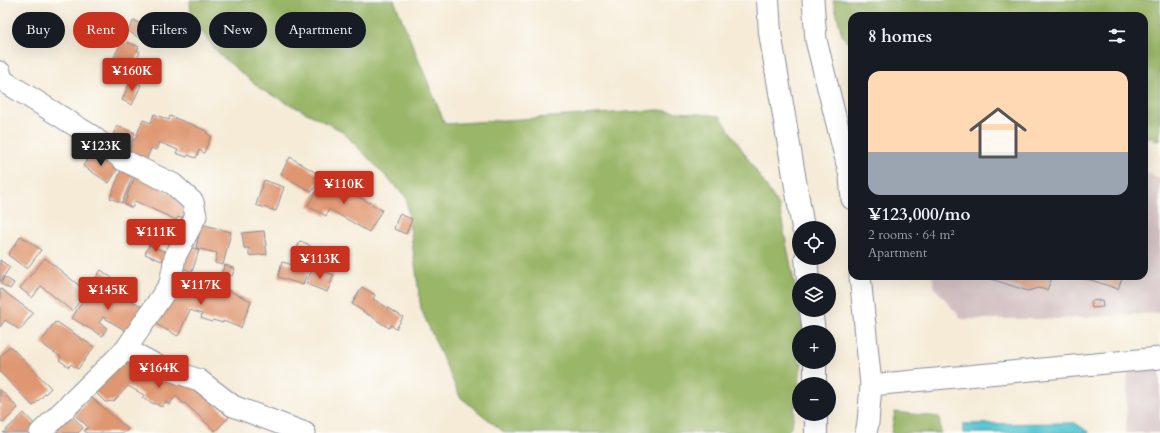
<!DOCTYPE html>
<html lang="en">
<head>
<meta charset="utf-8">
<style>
	body { margin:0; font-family:Cardo,serif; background:#242831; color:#f1f3f6; height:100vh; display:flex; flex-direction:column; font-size:15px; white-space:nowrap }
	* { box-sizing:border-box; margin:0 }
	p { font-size:13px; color:#9ea1a6 }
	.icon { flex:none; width:22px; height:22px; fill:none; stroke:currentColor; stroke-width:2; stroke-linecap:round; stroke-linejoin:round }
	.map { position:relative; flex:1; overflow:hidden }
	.details { position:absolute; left:848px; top:12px; width:300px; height:268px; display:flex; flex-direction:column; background:#171b24; border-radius:12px; box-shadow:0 4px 16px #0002 }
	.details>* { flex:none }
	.top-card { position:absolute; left:12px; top:12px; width:380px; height:36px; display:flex; gap:8px }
	.fabs { position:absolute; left:792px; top:221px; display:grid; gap:8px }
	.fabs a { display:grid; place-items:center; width:44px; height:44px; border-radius:50%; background:#171b24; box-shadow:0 4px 16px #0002; font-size:20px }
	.price { position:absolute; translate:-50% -34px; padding:0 9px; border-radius:4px; background:#c8321e; color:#fff; font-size:13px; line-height:26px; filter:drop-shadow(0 1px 2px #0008) }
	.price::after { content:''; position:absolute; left:50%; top:24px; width:12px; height:9px; margin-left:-6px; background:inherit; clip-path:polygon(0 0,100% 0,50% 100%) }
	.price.on { background:#222; color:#fff }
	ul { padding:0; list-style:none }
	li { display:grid; align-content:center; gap:8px; height:212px; padding:0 20px }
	li span { display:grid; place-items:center; height:124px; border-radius:12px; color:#555 }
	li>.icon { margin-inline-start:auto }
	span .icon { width:72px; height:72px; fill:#fffc; stroke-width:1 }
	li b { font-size:17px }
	h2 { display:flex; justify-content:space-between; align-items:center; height:48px; padding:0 20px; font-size:17px }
	.chip { padding:0 14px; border-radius:18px; background:#171b24; box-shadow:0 4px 16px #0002; font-size:14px; line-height:36px }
	.chip.on { background:#c8321e; color:#fff }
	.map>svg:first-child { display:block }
	.industrial { fill:#d2bfc1 }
	.forest { fill:#9ab668; stroke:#5a7263 }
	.water { fill:#5ac7d1; stroke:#3a7b98 }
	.building { fill:#df9771 }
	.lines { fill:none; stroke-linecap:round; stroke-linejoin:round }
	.minor-casing { stroke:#888d9a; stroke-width:23 }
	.tertiary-casing { stroke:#888d9a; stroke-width:24 }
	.minor { stroke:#fff; stroke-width:21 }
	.tertiary { stroke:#fff; stroke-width:22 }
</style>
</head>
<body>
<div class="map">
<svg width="1160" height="433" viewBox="0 0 1160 433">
	<rect width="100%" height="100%" fill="#fdfcf7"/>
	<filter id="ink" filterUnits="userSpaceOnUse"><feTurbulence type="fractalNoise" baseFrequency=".025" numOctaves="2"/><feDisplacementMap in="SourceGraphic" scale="8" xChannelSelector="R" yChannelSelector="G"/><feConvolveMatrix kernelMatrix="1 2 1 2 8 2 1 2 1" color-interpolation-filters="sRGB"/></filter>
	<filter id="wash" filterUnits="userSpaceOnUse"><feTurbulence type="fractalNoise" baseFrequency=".012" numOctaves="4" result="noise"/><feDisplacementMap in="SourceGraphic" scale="16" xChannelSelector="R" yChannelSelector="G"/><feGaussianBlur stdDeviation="0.9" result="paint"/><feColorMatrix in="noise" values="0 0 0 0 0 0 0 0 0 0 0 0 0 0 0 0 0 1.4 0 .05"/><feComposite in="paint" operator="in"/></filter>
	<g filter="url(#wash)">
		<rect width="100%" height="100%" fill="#f5ebd7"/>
		<path class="industrial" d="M 1144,172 L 1160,178 L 1160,313 L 1059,319 L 962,319 L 935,288 L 932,276 L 1144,276 Z
			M 1160,358 L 1160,433 L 1126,433 L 1128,361 Z"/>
		<path class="forest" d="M 190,0 L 394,0 L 445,124 L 658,110 L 720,116 L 779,206 L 804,332 L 799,332 L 799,362 L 802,362 L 792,426 L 786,433 L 505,433 L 460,397 L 421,309 L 406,197 L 342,131 L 262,90 L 219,54 L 191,18 Z
			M 833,0 L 1160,0 L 1160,140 L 1144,137 L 1144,16 L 852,16 L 852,49 L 842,35 Z
			M 895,412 L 939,417 L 941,433 L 891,433 Z"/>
		<path class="water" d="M 1075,423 L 1090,433 L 963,433 L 963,424 Z"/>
		<g id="blocks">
			<path class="building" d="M 134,20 L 147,28 L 141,39 L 128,31 Z
				M 127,42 L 139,47 L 137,50 L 140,52 L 133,67 L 114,57 L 121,43 L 125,45 Z
				M 131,80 L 141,85 L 132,105 L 122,100 Z
				M 154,114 L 169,120 L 170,116 L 207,131 L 206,133 L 211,136 L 204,153 L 199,150 L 196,158 L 188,155 L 187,157 L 176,153 L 178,150 L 159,142 L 156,150 L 151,148 L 146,161 L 128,154 L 134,139 L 135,139 L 143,120 L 151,123 Z
				M 117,126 L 135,133 L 128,150 L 126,149 L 126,151 L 110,142 Z
				M 93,151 L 118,168 L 109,183 L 83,166 Z
				M 290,157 L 321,176 L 312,192 L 281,174 Z
				M 122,168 L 134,173 L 122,203 L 110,198 Z
				M 137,172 L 187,204 L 186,217 L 182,216 L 181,218 L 178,217 L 176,220 L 135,201 L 132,208 L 124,204 L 128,196 L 127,195 Z
				M 324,177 L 382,210 L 369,232 L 329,209 L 326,216 L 308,206 Z
				M 264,180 L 284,187 L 276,211 L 256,205 Z
				M 399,214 L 412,219 L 406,234 L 394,229 Z
				M 201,224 L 231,232 L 223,265 L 215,263 L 217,253 L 196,248 Z
				M 264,231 L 267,254 L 249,256 L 249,248 L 244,248 L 242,233 Z
				M 21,236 L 41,250 L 27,269 L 8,255 Z
				M 300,241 L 308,244 L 308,245 L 330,255 L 325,266 L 295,252 Z
				M 149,245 L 166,252 L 162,261 L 145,254 Z
				M 187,246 L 199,250 L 192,272 L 180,267 Z
				M 331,253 L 346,254 L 346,266 L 330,266 Z
				M 45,258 L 87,292 L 72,311 L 41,286 L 32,298 L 20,288 Z
				M 0,260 L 10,267 L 0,282 Z
				M 282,262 L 308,269 L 303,285 L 278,277 Z
				M 225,265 L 235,269 L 232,276 L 228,275 L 227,280 L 220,277 Z
				M 313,267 L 334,275 L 327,292 L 306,284 Z
				M 101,270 L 116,281 L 107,294 L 92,283 Z
				M 982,276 L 1053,276 L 1047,290 L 1038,288 L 1028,291 Z
				M 1079,276 L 1123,276 L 1118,289 Z
				M 4,277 L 14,283 L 10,289 L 1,284 Z
				M 193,280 L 209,286 L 210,282 L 251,301 L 241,328 L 223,321 L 223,323 L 213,320 L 212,322 L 201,318 L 202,314 L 190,310 L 178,336 L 152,322 L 176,283 L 187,290 Z
				M 92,286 L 109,296 L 113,289 L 146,309 L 131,334 L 103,317 L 99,323 L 107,328 L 102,336 L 72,318 Z
				M 362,287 L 375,295 L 373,299 L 403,317 L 396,329 L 391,325 L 389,328 L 352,304 Z
				M 1,289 L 33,313 L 20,330 L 5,320 L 0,327 L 0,290 Z
				M 1102,300 L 1103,307 L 1092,308 L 1091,301 Z
				M 55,322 L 56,323 L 57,322 L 94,347 L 78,369 L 71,364 L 69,367 L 59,360 L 61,357 L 42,344 L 43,341 L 42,341 Z
				M 10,346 L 51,388 L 33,406 L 0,372 L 0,357 Z
				M 125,355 L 194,383 L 229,417 L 215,431 L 185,403 L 184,404 L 176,396 L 174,399 L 173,399 L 170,405 L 165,402 L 162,407 L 154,403 L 154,404 L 142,398 L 144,395 L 128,386 L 114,401 L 105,402 L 93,390 Z
				M 0,389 L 18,408 L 3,423 L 0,419 Z
				M 91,397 L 128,429 L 124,433 L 87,433 L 84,431 L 88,427 L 75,415 Z
				M 24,413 L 36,426 L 29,433 L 3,433 Z
				M 71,414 L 83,428 L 78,433 L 50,433 Z"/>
		</g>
	</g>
	<g filter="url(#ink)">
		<use href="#blocks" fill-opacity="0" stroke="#888d9a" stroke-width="1"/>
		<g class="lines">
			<defs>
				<path id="minor" d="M 813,0 L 816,40 L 850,176 L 852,199
					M 0,72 L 2,80 L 92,136 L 123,160 L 173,184 L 193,202 L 196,216 L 175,257 L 170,284 L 126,349 L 40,433
					M 860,276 L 871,385 L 868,423 L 866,433
					M 126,349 L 156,365 L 199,380 L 233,406 L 305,433
					M 871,385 L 1160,358"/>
				<path id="tertiary" d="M 768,0 L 770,33 L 803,228
					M 806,258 L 808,280
					M 811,310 L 814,332
					M 815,362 L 815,384
					M 816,433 L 816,414"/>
			</defs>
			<use href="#minor" class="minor-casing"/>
			<use href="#tertiary" class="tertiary-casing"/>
			<use href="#minor" class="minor"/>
			<use href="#tertiary" class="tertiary"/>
		</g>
	</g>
</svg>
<div class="fabs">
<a><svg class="icon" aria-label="locate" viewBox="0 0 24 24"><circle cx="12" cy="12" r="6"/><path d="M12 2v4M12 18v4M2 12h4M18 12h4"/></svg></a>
<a><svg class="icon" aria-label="layers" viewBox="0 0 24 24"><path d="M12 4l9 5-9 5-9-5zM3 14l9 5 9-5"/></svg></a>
<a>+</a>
<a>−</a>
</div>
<b class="price" style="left:132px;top:92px">¥160K</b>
<b class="price on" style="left:101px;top:167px">¥123K</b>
<b class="price" style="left:344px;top:205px">¥110K</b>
<b class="price" style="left:156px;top:253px">¥111K</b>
<b class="price" style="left:320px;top:280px">¥113K</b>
<b class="price" style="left:201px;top:306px">¥117K</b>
<b class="price" style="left:108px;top:311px">¥145K</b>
<b class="price" style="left:159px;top:389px">¥164K</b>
<div class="top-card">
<a class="chip">Buy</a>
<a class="chip on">Rent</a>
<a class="chip">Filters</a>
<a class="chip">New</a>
<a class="chip">Apartment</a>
</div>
<section class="details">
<h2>8 homes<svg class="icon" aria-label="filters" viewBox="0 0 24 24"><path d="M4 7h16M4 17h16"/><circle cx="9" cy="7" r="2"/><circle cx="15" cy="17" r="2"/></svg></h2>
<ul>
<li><span style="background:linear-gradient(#ffd9b3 65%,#9aa5b1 0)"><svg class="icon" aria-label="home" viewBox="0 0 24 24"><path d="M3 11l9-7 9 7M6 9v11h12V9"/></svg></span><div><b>¥123,000/mo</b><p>2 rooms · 64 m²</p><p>Apartment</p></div></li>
</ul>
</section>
</div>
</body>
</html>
